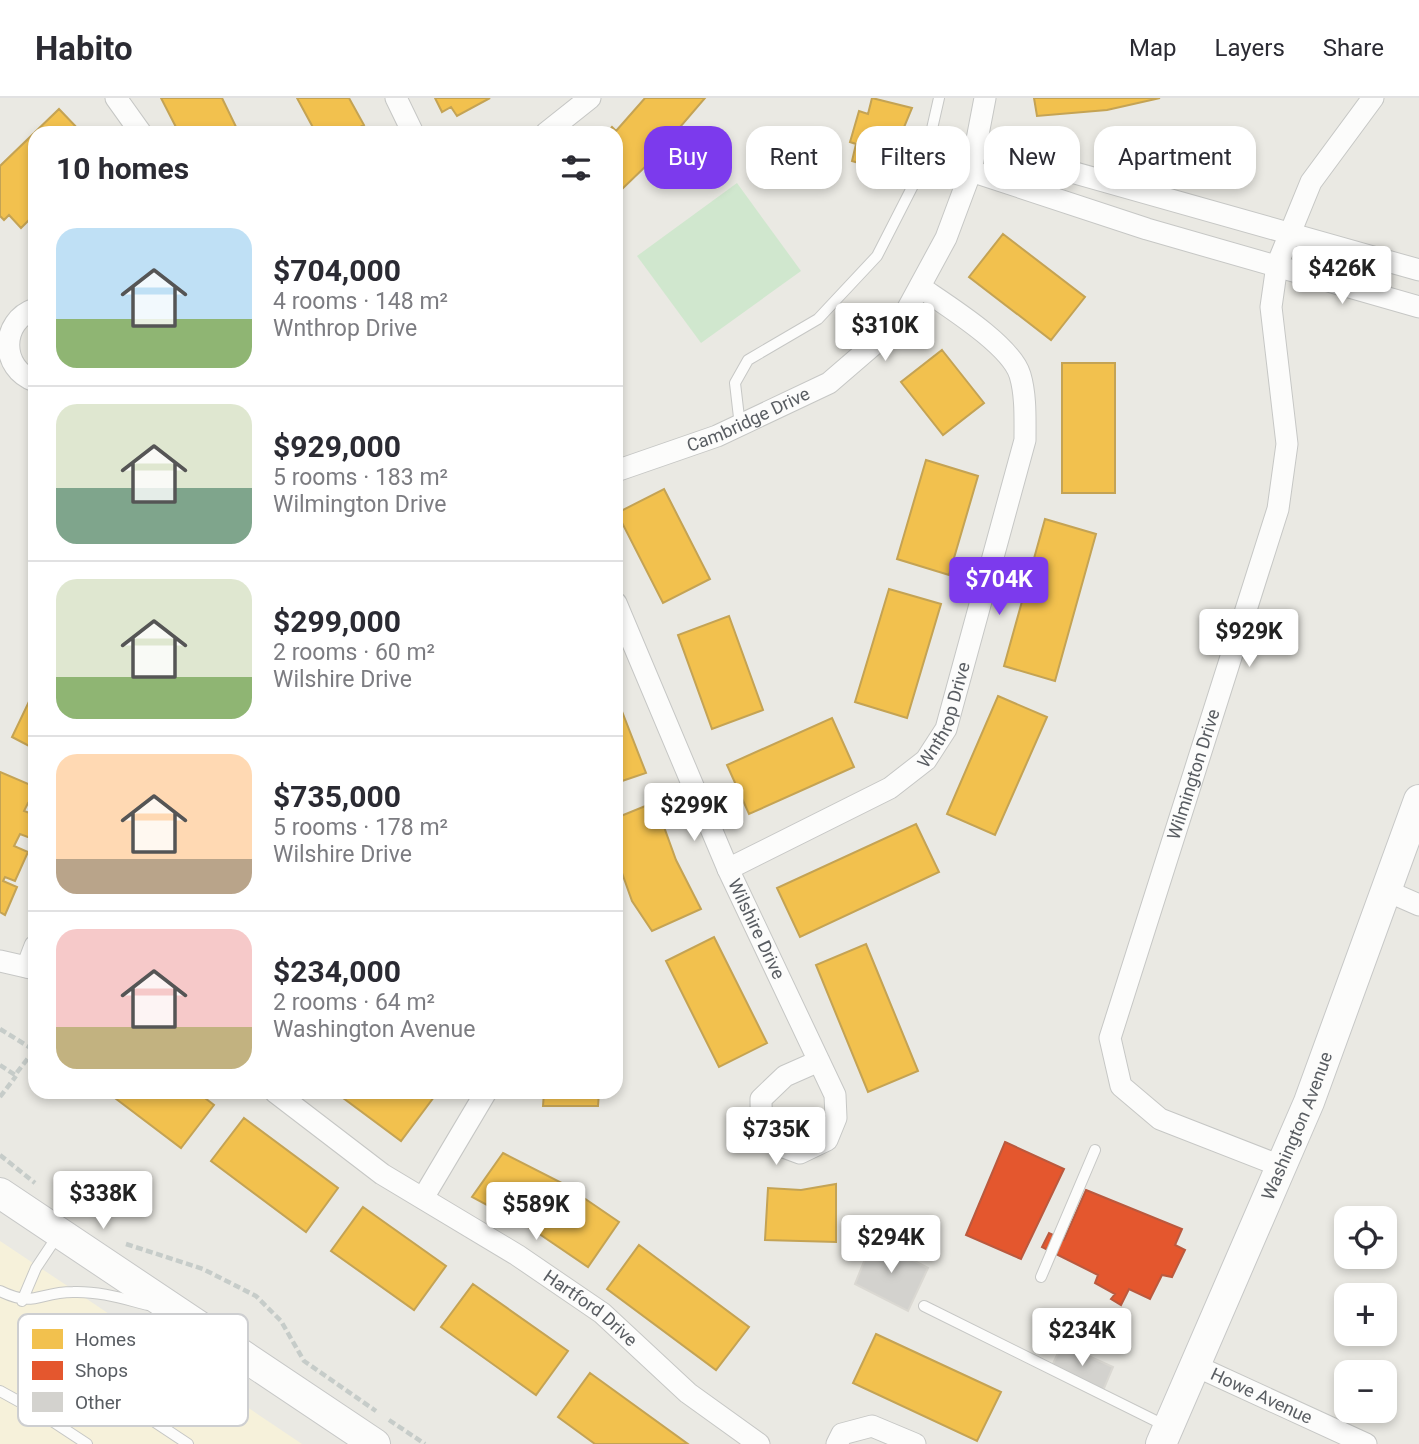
<!DOCTYPE html>
<html lang="en">
<head>
<meta charset="utf-8">
<style>
	body { margin:0; font-family:Roboto,sans-serif; background:#f7f7f7; color:#2b2b33; height:100vh; display:flex; flex-direction:column; font-size:26px; white-space:nowrap }
	* { box-sizing:border-box; margin:0 }
	p { font-size:23px; color:#7c7c81 }
	.icon { flex:none; width:38px; height:38px; fill:none; stroke:currentColor; stroke-width:2; stroke-linecap:round; stroke-linejoin:round }
	.map { position:relative; flex:1; overflow:hidden }
	.drawer { position:absolute; left:28px; top:28px; width:595px; height:973px; display:flex; flex-direction:column; background:#fff; border-radius:21px; box-shadow:0 4px 10px #0003 }
	.drawer>* { flex:none }
	.top-card { position:absolute; left:644px; top:28px; width:665px; height:63px; display:flex; gap:14px }
	.controls { position:absolute; left:1334px; top:1108px; display:grid; gap:14px }
	.controls a { display:grid; place-items:center; width:63px; height:63px; border-radius:14px; background:#fff; box-shadow:0 4px 10px #0003; font-size:35px }
	.price { position:absolute; translate:-50% -60px; padding:0 16px; border-radius:7px; background:#fff; color:#222; font-size:23px; line-height:46px; filter:drop-shadow(0 2px 4px #0008) }
	.price::after { content:''; position:absolute; left:50%; top:42px; width:21px; height:16px; margin-left:-10px; background:inherit; clip-path:polygon(0 0,100% 0,50% 100%) }
	.price.current { background:#7c3aed; color:#fff }
	ul { padding:0; list-style:none }
	li { display:flex; align-items:center; gap:21px; height:175px; padding:0 28px }
	li+li { border-top:2px solid #e1e1e2 }
	li span { display:grid; place-items:center; flex:none; width:196px; height:140px; border-radius:21px; color:#555 }
	li>.icon { margin-inline-start:auto }
	span .icon { width:84px; height:84px; fill:#fffc; stroke-width:1 }
	li b { font-size:30px }
	h2 { display:flex; justify-content:space-between; align-items:center; height:84px; padding:0 28px; font-size:30px }
	.chip { padding:0 24px; border-radius:21px; background:#fff; box-shadow:0 4px 10px #0003; font-size:24px; line-height:63px }
	.chip.current { background:#7c3aed; color:#fff }
	header { display:flex; align-items:center; gap:42px; box-sizing:border-box; height:98px; padding:0 35px; background:#fff; border-bottom:2px solid #e1e1e2 }
	header strong { font-size:33px }
	nav { display:flex; gap:38px; margin-inline-start:auto; font-size:24px }
	.map>svg:first-child { display:block }
	.commercial { fill:#f6f1da }
	.green { fill:#d0e7ce }
	.homes { fill:#f2c14e; stroke:#c4a354; stroke-width:2 }
	.shops { fill:#e4572e; stroke:#ba593e; stroke-width:2 }
	.building { fill:#d3d2ce; stroke:#dad8d2; stroke-width:2 }
	.lines { fill:none; stroke-linecap:round; stroke-linejoin:round }
	.lane-casing { stroke:#c6c7c5; stroke-width:12 }
	.street-casing { stroke:#c6c7c5; stroke-width:23 }
	.secondary-casing { stroke:#c7c8c7; stroke-width:32 }
	.path { stroke:#c6ccc9; stroke-width:4.5; stroke-dasharray:7 3.5; stroke-linecap:butt }
	.lane { stroke:#fcfcfb; stroke-width:10 }
	.street { stroke:#fcfcfb; stroke-width:21 }
	.secondary { stroke:#fcfcfb; stroke-width:30 }
	.labels { text-anchor:middle; stroke-width:7; stroke-linejoin:round; paint-order:stroke }
	.street-label { font-size:18px; fill:#595d62; stroke:#fff }
	.key { fill:#fff; stroke:#cdced0; stroke-width:2 }
	.key-label { font-size:19px; fill:#595d62 }
</style>
</head>
<body>
<header>
<strong>Habito</strong>
<nav><a>Map</a><a>Layers</a><a>Share</a></nav>
</header>
<div class="map">
<svg width="1419" height="1346" viewBox="0 0 1419 1346">
	<rect width="100%" height="100%" fill="#eae9e3"/>
	<path class="commercial" d="M 0,1143 L 75,1193 L 302,1346 L 0,1346 Z"/>
	<path class="green" d="M 737,85 L 801,173 L 701,245 L 637,158 Z"/>
	<path class="homes" d="M 161,0 L 222,0 L 239,35 L 179,35 Z
		M 297,0 L 349,0 L 364,27 L 349,35 L 316,35 Z
		M 435,0 L 490,0 L 457,18 L 451,9 L 442,14 Z
		M 645,0 L 705,0 L 650,64 L 616,97 L 616,35 L 607,35 L 612,29 L 616,33 Z
		M 872,0 L 912,10 L 902,34 L 906,35 L 901,50 L 897,49 L 895,55 L 898,56 L 893,75 L 852,63 L 856,46 L 850,44 L 859,13 L 868,16 Z
		M 1034,0 L 1160,0 L 1107,12 L 1037,18 Z
		M 59,11 L 82,35 L 35,35 L 35,116 L 21,130 L 9,117 L 4,122 L 0,118 L 0,68 Z
		M 1003,136 L 1085,199 L 1051,242 L 969,179 Z
		M 942,252 L 984,305 L 943,337 L 901,284 Z
		M 1062,265 L 1115,265 L 1115,395 L 1062,395 Z
		M 926,362 L 978,378 L 949,477 L 897,461 Z
		M 664,391 L 710,481 L 663,505 L 617,415 Z
		M 1045,421 L 1096,436 L 1055,583 L 1004,568 Z
		M 889,491 L 941,506 L 907,620 L 855,604 Z
		M 729,518 L 763,612 L 712,631 L 678,537 Z
		M 35,591 L 35,651 L 12,639 Z
		M 616,598 L 646,675 L 616,685 Z
		M 998,598 L 1047,619 L 995,737 L 947,716 Z
		M 832,620 L 854,669 L 749,716 L 727,667 Z
		M 0,674 L 33,688 L 31,693 L 35,695 L 35,708 L 28,705 L 24,713 L 35,717 L 35,736 L 33,741 L 20,736 L 14,748 L 28,754 L 15,783 L 5,779 L 3,783 L 17,789 L 5,817 L 0,814 Z
		M 655,704 L 676,762 L 701,811 L 652,833 L 632,803 L 616,758 L 616,720 Z
		M 916,726 L 939,774 L 800,839 L 777,790 Z
		M 714,839 L 767,945 L 719,969 L 666,863 Z
		M 866,846 L 918,973 L 868,994 L 816,867 Z
		M 107,994 L 197,994 L 214,1007 L 181,1050 Z
		M 335,994 L 427,994 L 434,999 L 401,1043 Z
		M 544,994 L 599,994 L 598,1008 L 543,1008 Z
		M 244,1020 L 338,1090 L 306,1134 L 211,1063 Z
		M 503,1055 L 562,1085 L 619,1124 L 588,1169 L 532,1131 L 472,1099 Z
		M 836,1086 L 836,1144 L 765,1142 L 768,1090 L 801,1092 Z
		M 363,1109 L 446,1168 L 414,1212 L 331,1153 Z
		M 639,1147 L 749,1229 L 716,1272 L 607,1191 Z
		M 473,1186 L 568,1253 L 536,1297 L 441,1229 Z
		M 876,1236 L 1001,1294 L 977,1343 L 853,1285 Z
		M 590,1275 L 688,1346 L 595,1346 L 558,1319 Z"/>
	<path class="shops" d="M 1005,1044 L 1064,1071 L 1021,1161 L 966,1137 Z
		M 1086,1092 L 1182,1131 L 1175,1147 L 1185,1152 L 1172,1179 L 1162,1177 L 1150,1201 L 1129,1191 L 1121,1207 L 1111,1201 L 1115,1196 L 1095,1185 L 1098,1177 L 1042,1149 L 1049,1135 L 1064,1142 Z"/>
	<path class="building" d="M 873,1141 L 928,1170 L 908,1213 L 855,1186 Z
		M 1062,1246 L 1113,1269 L 1102,1295 L 1051,1270 Z"/>
	<g class="lines">
		<defs>
			<path id="lane" d="M 740,328 L 735,285 L 748,262 L 818,221 L 877,158 L 924,66 L 939,0
				M 1041,1179 L 1095,1052
				M 0,1193 C 35,1210 38,1194 73,1194 C 99,1193 124,1201 148,1207
				M 22,1203 L 36,1170 L 58,1137
				M 924,1208 L 1166,1328
				M 0,1293 L 40,1315 L 72,1269 L 188,1346
				M 40,1315 L 87,1346"/>
			<g id="street">
				<path d="M 116,0 L 141,35"/>
				<path d="M 396,0 L 413,35"/>
				<path d="M 546,35 L 590,0"/>
				<path d="M 976,47 L 1419,172"/>
				<path d="M 971,73 L 1147,131 L 1419,209"/>
				<path d="M 35,211 C 0,223 0,271 35,283"/>
				<path id="s1" d="M 616,373 L 717,338 L 829,285 L 901,223 L 946,140 L 971,73 L 985,0"/>
				<path id="s2" d="M 616,505 L 728,771 L 835,997 L 836,1020 L 827,1042 L 800,1055 C 765,1043 761,1038 761,1001 L 785,978 L 819,963"/>
				<path id="s3" d="M 728,771 L 890,690 L 926,662 L 946,631 L 1025,342 C 1025,321 1026,297 1020,277 C 1011,247 946,207 920,189"/>
				<path d="M 1387,793 L 1419,807"/>
				<path d="M 0,863 L 35,871"/>
				<path d="M 27,869 L 35,848"/>
				<path id="s4" d="M 275,994 L 382,1076 L 517,1157 L 602,1215 L 688,1295 L 759,1346"/>
				<path id="s5" d="M 1283,1069 L 1160,1021 L 1121,988 L 1110,940 L 1278,411 L 1287,346 L 1271,209 L 1277,167 L 1311,84 L 1373,0"/>
				<path d="M 423,1100 L 486,994"/>
				<path id="s6" d="M 1196,1268 L 1366,1346"/>
				<path d="M 837,1346 L 842,1336 L 872,1328 L 915,1346"/>
			</g>
			<g id="secondary">
				<path d="M 0,1095 L 375,1346"/>
				<path id="s7" d="M 1161,1346 L 1309,1004 L 1419,702"/>
			</g>
		</defs>
		<use href="#lane" class="lane-casing"/>
		<use href="#street" class="street-casing"/>
		<use href="#secondary" class="secondary-casing"/>
		<path class="path" d="M 0,931 L 34,952
			M 0,967 L 15,977 L 35,951
			M 0,999 L 16,978
			M 0,1057 L 35,1085
			M 126,1146 L 203,1171 L 256,1198 L 281,1223 L 304,1263 L 376,1313
			M 389,1322 L 425,1346"/>
		<use href="#lane" class="lane"/>
		<use href="#street" class="street"/>
		<use href="#secondary" class="secondary"/>
	</g>
	<g class="labels">
		<g class="street-label">
			<text dy="6" stroke="none"><textPath href="#s1" startOffset="142">Cambridge Drive</textPath></text>
			<text dy="6" stroke="none"><textPath href="#s3" startOffset="276">Wnthrop Drive</textPath></text>
			<text dy="6" stroke="none"><textPath href="#s5" startOffset="509">Wilmington Drive</textPath></text>
			<text dy="6" stroke="none"><textPath href="#s2" startOffset="355">Wilshire Drive</textPath></text>
			<text dy="6" stroke="none"><textPath href="#s7" startOffset="346">Washington Avenue</textPath></text>
			<text dy="6" stroke="none"><textPath href="#s4" startOffset="383">Hartford Drive</textPath></text>
			<text dy="6" stroke="none"><textPath href="#s6" startOffset="72">Howe Avenue</textPath></text>
		</g>
	</g>
	<rect x="18" y="1216" width="230" height="112" rx="10" class="key"/>
	<rect x="32" y="1231" width="31" height="20" fill="#f2c14e"/>
	<rect x="32" y="1263" width="31" height="19" fill="#e4572e"/>
	<rect x="32" y="1294" width="31" height="20" fill="#d3d2ce"/>
	<g class="key-label">
		<text x="75" y="1248">Homes</text>
		<text x="75" y="1279">Shops</text>
		<text x="75" y="1311">Other</text>
	</g>
</svg>
<div class="controls">
<a><svg class="icon" aria-label="locate" viewBox="0 0 24 24"><circle cx="12" cy="12" r="6"/><path d="M12 2v4M12 18v4M2 12h4M18 12h4"/></svg></a>
<a>+</a>
<a>−</a>
</div>
<b class="price" style="left:1342px;top:208px">$426K</b>
<b class="price" style="left:885px;top:265px">$310K</b>
<b class="price current" style="left:999px;top:519px">$704K</b>
<b class="price" style="left:1249px;top:571px">$929K</b>
<b class="price" style="left:694px;top:745px">$299K</b>
<b class="price" style="left:776px;top:1069px">$735K</b>
<b class="price" style="left:103px;top:1133px">$338K</b>
<b class="price" style="left:536px;top:1144px">$589K</b>
<b class="price" style="left:891px;top:1177px">$294K</b>
<b class="price" style="left:1082px;top:1270px">$234K</b>
<div class="top-card">
<a class="chip current">Buy</a>
<a class="chip">Rent</a>
<a class="chip">Filters</a>
<a class="chip">New</a>
<a class="chip">Apartment</a>
</div>
<section class="drawer">
<h2>10 homes<svg class="icon" aria-label="filters" viewBox="0 0 24 24"><path d="M4 7h16M4 17h16"/><circle cx="9" cy="7" r="2"/><circle cx="15" cy="17" r="2"/></svg></h2>
<ul>
<li><span style="background:linear-gradient(#bfe0f5 65%,#8fb573 0)"><svg class="icon" aria-label="home" viewBox="0 0 24 24"><path d="M3 11l9-7 9 7M6 9v11h12V9"/></svg></span><div><b>$704,000</b><p>4 rooms · 148 m²</p><p>Wnthrop Drive</p></div></li>
<li><span style="background:linear-gradient(#dfe7d0 60%,#7fa58c 0)"><svg class="icon" aria-label="home" viewBox="0 0 24 24"><path d="M3 11l9-7 9 7M6 9v11h12V9"/></svg></span><div><b>$929,000</b><p>5 rooms · 183 m²</p><p>Wilmington Drive</p></div></li>
<li><span style="background:linear-gradient(#dfe7d0 70%,#8fb573 0)"><svg class="icon" aria-label="home" viewBox="0 0 24 24"><path d="M3 11l9-7 9 7M6 9v11h12V9"/></svg></span><div><b>$299,000</b><p>2 rooms · 60 m²</p><p>Wilshire Drive</p></div></li>
<li><span style="background:linear-gradient(#ffd9b3 75%,#b9a48a 0)"><svg class="icon" aria-label="home" viewBox="0 0 24 24"><path d="M3 11l9-7 9 7M6 9v11h12V9"/></svg></span><div><b>$735,000</b><p>5 rooms · 178 m²</p><p>Wilshire Drive</p></div></li>
<li><span style="background:linear-gradient(#f6c9c9 70%,#c2b280 0)"><svg class="icon" aria-label="home" viewBox="0 0 24 24"><path d="M3 11l9-7 9 7M6 9v11h12V9"/></svg></span><div><b>$234,000</b><p>2 rooms · 64 m²</p><p>Washington Avenue</p></div></li>
</ul>
</section>
</div>
</body>
</html>
